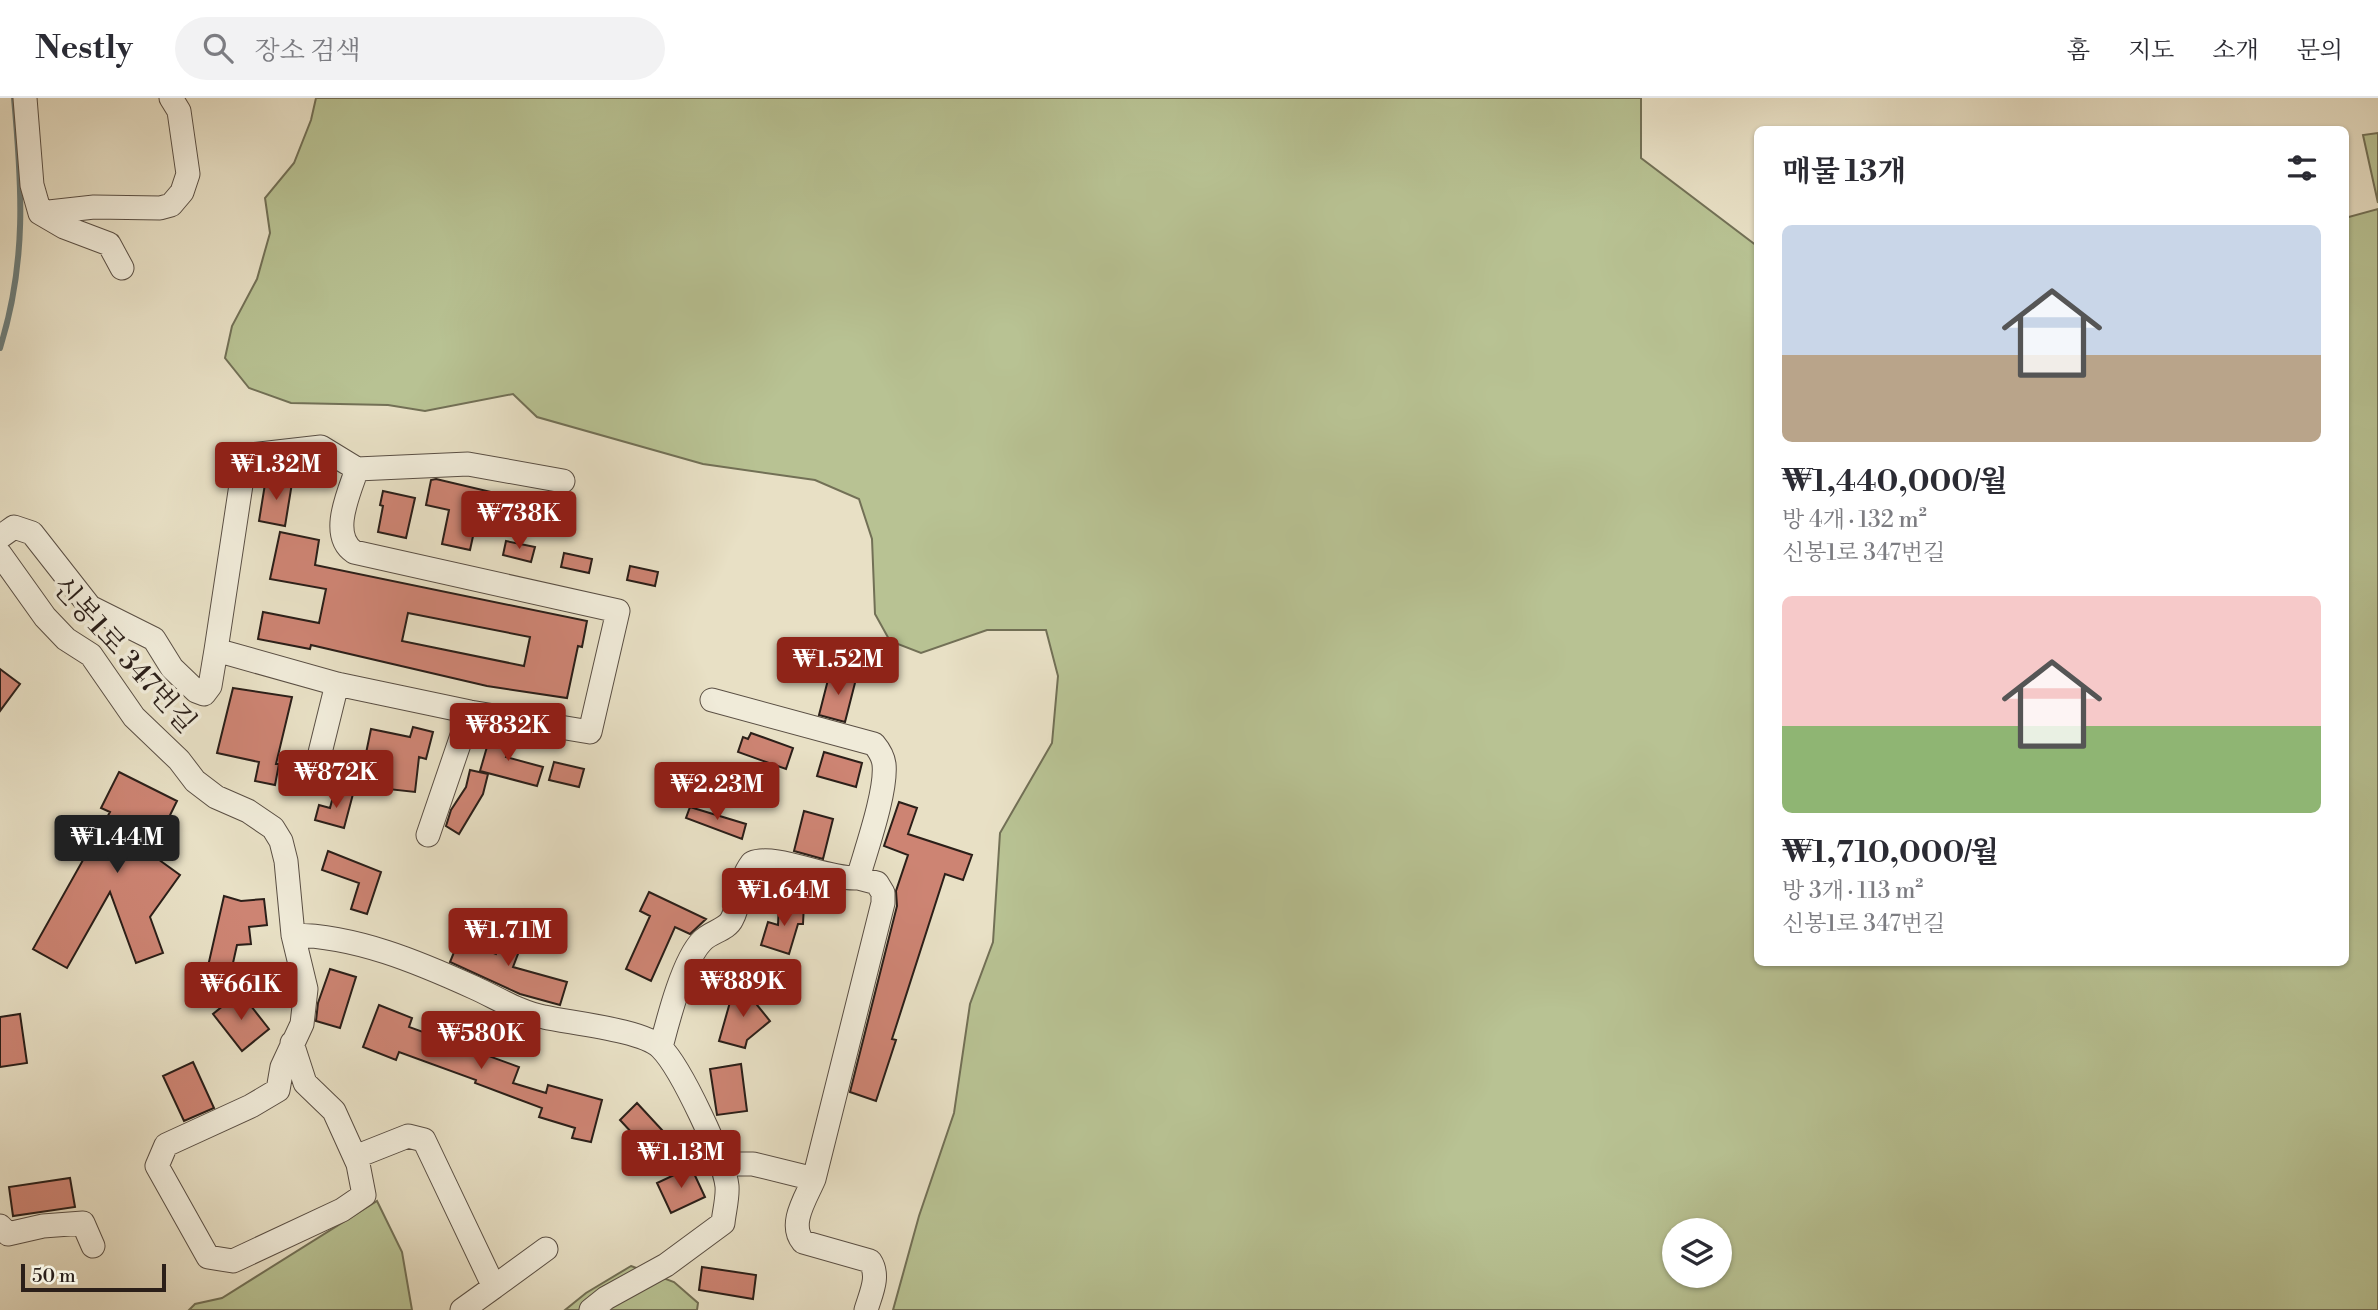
<!DOCTYPE html>
<html lang="ko">
<head>
<meta charset="utf-8">
<style>
	body { margin:0; font-family:"Libre Bodoni","Noto Serif KR",serif; background:#f2f2f3; color:#2b2b33; height:100vh; display:flex; flex-direction:column; font-size:26px; white-space:nowrap }
	* { box-sizing:border-box; margin:0 }
	p { font-size:23px; color:#7c7c81 }
	.icon { flex:none; width:38px; height:38px; fill:none; stroke:currentColor; stroke-width:2; stroke-linecap:round; stroke-linejoin:round }
	.map { position:relative; flex:1; overflow:hidden }
	.side { position:absolute; left:1754px; top:28px; width:595px; height:840px; display:flex; flex-direction:column; background:#fff; border-radius:10px; box-shadow:0 2px 5px #0004 }
	.side>* { flex:none }
	.buttons { position:absolute; left:1662px; top:1120px; display:grid; gap:14px }
	.buttons a { display:grid; place-items:center; width:70px; height:70px; border-radius:50%; background:#fff; box-shadow:0 2px 5px #0004; font-size:35px }
	.scale { position:absolute; left:21px; bottom:18px; width:145px; box-sizing:border-box; padding-left:7px; border:4px solid #2b1f19; border-top:0; font-size:19px; line-height:24px; white-space:nowrap; color:#2b1f19; -webkit-text-stroke:5px #f0ebd9; paint-order:stroke }
	.price { position:absolute; translate:-50% -60px; padding:0 16px; border-radius:7px; background:#8f2418; color:#fff; font-size:23px; line-height:46px; filter:drop-shadow(0 2px 4px #0008) }
	.price::after { content:''; position:absolute; left:50%; top:42px; width:21px; height:16px; margin-left:-10px; background:inherit; clip-path:polygon(0 0,100% 0,50% 100%) }
	.price.on { background:#222; color:#fff }
	ul { padding:0; list-style:none }
	li { display:grid; align-content:center; gap:14px; height:371px; padding:0 28px }
	li span { display:grid; place-items:center; height:217px; border-radius:10px; color:#555 }
	li>.icon { margin-inline-start:auto }
	span .icon { width:126px; height:126px; fill:#fffc; stroke-width:1 }
	li b { font-size:30px }
	h2 { display:flex; justify-content:space-between; align-items:center; height:84px; padding:0 28px; font-size:30px }
	header { display:flex; align-items:center; gap:42px; box-sizing:border-box; height:98px; padding:0 35px; background:#fff; border-bottom:2px solid #e1e1e2 }
	header strong { font-size:33px }
	nav { display:flex; gap:38px; margin-inline-start:auto; font-size:24px }
	.search { width:490px; height:63px; background:#f2f2f3; display:flex; align-items:center; gap:18px; box-sizing:border-box; padding:0 24px; border-radius:38px; color:#7c7c81; font-size:26px }
	.map>svg:first-child { display:block }
	.green { fill:#b8c293; stroke:#727056; stroke-width:2; fill-rule:evenodd }
	.lines { fill:none; stroke-linecap:round; stroke-linejoin:round }
	.stream { stroke:#6d7d7a; stroke-width:6 }
	.building { fill:#cd8473; stroke:#2b1f19; stroke-width:2; fill-rule:evenodd }
	.minor-casing { stroke:#5a4f44; stroke-width:25 }
	.minor { stroke:#f0ebd9; stroke-width:23 }
	.labels { text-anchor:middle; stroke-width:7; stroke-linejoin:round; paint-order:stroke }
	.street-label { font-size:28px; fill:#2b1f19; stroke:#f0ebd9 }
</style>
</head>
<body>
<header>
<strong>Nestly</strong>
<div class="search"><svg class="icon" aria-label="search" viewBox="0 0 24 24"><circle cx="10" cy="10" r="6"/><path d="M15 15l6 6"/></svg>장소 검색</div>
<nav><a>홈</a><a>지도</a><a>소개</a><a>문의</a></nav>
</header>
<div class="map">
<svg width="2378" height="1212" viewBox="0 0 2378 1212">
	<rect width="100%" height="100%" fill="#e8e0c5"/>
	<filter id="stains"><feTurbulence type="fractalNoise" baseFrequency=".00286" numOctaves="4"/><feColorMatrix values="0 0 0 0 .2 0 0 0 0 .09 0 0 0 0 .02 0 0 0 .5 -.17"/></filter>
	<radialGradient id="worn" r=".72"><stop offset=".6" stop-color="#630" stop-opacity="0"/><stop offset="1" stop-color="#630" stop-opacity=".3"/></radialGradient>
	<path class="green" d="M 316,0 L 1641,0 L 1641,60 L 1757,148 L 1757,864 L 2345,864 L 2345,120 L 2378,111 L 2378,1212 L 893,1212 L 919,1118 L 954,1015 L 970,906 L 993,844 L 1000,735 L 1052,645 L 1058,578 L 1046,532 L 987,532 L 921,555 L 890,543 L 875,516 L 872,441 L 859,401 L 815,382 L 703,366 L 537,319 L 513,296 L 425,313 L 388,307 L 291,305 L 249,290 L 225,260 L 232,228 L 257,181 L 270,135 L 265,100 L 294,65 L 311,22 ZM 1720,1132 L 1720,1178 L 1675,1178 L 1675,1132 Z
		M 2378,35 L 2378,105 L 2363,37 Z
		M 377,1103 L 402,1154 L 412,1212 L 189,1212 L 195,1206 L 222,1200 Z
		M 631,1168 L 674,1184 L 698,1205 L 697,1212 L 565,1212 L 586,1195 Z"/>
	<g class="lines">
		<path class="stream" d="M 0,250 C 27,164 22,88 14,0"/>
	</g>
	<path class="building" d="M 266,380 L 292,385 L 285,428 L 259,423 Z
		M 436,381 L 516,400 L 510,426 L 477,420 L 470,452 L 442,446 L 449,412 L 426,407 L 431,382 Z
		M 383,393 L 415,400 L 406,440 L 378,434 L 383,408 L 380,407 Z
		M 280,434 L 319,442 L 315,467 L 587,523 L 582,549 L 578,548 L 567,600 L 487,588 L 311,547 L 310,551 L 258,541 L 263,514 L 319,525 L 326,491 L 270,481 ZM 408,515 L 530,539 L 524,568 L 402,543 Z
		M 506,443 L 535,449 L 531,464 L 503,457 Z
		M 564,455 L 592,461 L 589,475 L 561,469 Z
		M 630,468 L 658,474 L 655,488 L 627,482 Z
		M 0,571 L 20,586 L 0,613 Z
		M 830,574 L 856,581 L 845,624 L 819,617 Z
		M 233,590 L 292,599 L 276,666 L 279,666 L 275,687 L 255,683 L 259,664 L 217,655 Z
		M 413,629 L 433,634 L 426,661 L 419,659 L 415,694 L 342,686 L 350,661 L 364,665 L 371,631 L 410,639 Z
		M 491,635 L 511,642 L 506,659 L 543,669 L 537,688 L 480,673 Z
		M 751,635 L 793,650 L 786,671 L 738,654 L 743,639 L 748,641 Z
		M 824,654 L 862,665 L 856,689 L 817,678 Z
		M 554,664 L 584,671 L 579,689 L 549,682 Z
		M 470,672 L 488,676 L 483,696 L 459,736 L 446,728 L 451,712 L 466,689 Z
		M 119,674 L 177,703 L 151,756 L 180,777 L 150,819 L 163,855 L 136,865 L 110,794 L 67,870 L 33,851 L 110,714 L 101,710 Z
		M 335,691 L 353,696 L 344,730 L 315,722 L 319,707 L 330,710 Z
		M 899,704 L 917,710 L 908,736 L 972,757 L 963,782 L 945,776 L 892,941 L 896,942 L 876,1003 L 850,994 L 897,808 L 896,793 L 908,757 L 884,748 Z
		M 690,709 L 746,726 L 742,741 L 686,720 Z
		M 804,713 L 833,721 L 823,761 L 794,753 Z
		M 328,753 L 381,774 L 367,816 L 351,811 L 359,785 L 322,772 Z
		M 649,794 L 706,821 L 690,836 L 675,829 L 651,883 L 626,871 L 650,818 L 640,813 Z
		M 224,798 L 241,803 L 264,801 L 267,827 L 249,829 L 251,846 L 237,847 L 229,883 L 206,877 Z
		M 779,805 L 804,806 L 803,826 L 798,826 L 789,856 L 761,847 L 768,824 L 778,827 Z
		M 507,828 L 526,835 L 513,869 L 567,884 L 560,907 L 520,896 L 450,864 L 459,842 L 496,856 Z
		M 330,871 L 356,879 L 340,930 L 316,923 L 318,905 Z
		M 734,890 L 759,898 L 757,907 L 770,923 L 747,942 L 745,950 L 719,943 Z
		M 240,894 L 269,931 L 242,953 L 213,916 Z
		M 379,907 L 412,920 L 409,929 L 519,969 L 513,985 L 546,995 L 548,987 L 602,1002 L 591,1044 L 572,1040 L 575,1030 L 539,1019 L 542,1010 L 475,985 L 476,982 L 399,954 L 396,962 L 363,949 Z
		M 20,916 L 27,965 L 0,969 L 0,919 Z
		M 193,964 L 214,1010 L 184,1023 L 163,978 Z
		M 741,966 L 747,1013 L 717,1017 L 710,971 Z
		M 637,1005 L 662,1032 L 645,1049 L 620,1022 Z
		M 691,1069 L 705,1099 L 671,1115 L 657,1085 Z
		M 70,1080 L 75,1109 L 13,1118 L 9,1089 Z
		M 702,1169 L 756,1177 L 753,1201 L 699,1192 Z"/>
	<g class="lines">
		<defs>
			<path id="minor" d="M 25,0 L 32,87 L 40,115 L 64,129 L 109,146 L 122,170
				M 40,115 L 94,109 L 160,110 L 171,107 L 182,94 L 188,76 L 179,13 L 171,0
				M 0,439 L 14,429 L 32,435 L 90,509 L 154,541 L 172,570 L 196,593 L 204,596 L 210,588 L 216,552 L 337,586 L 470,614 L 590,634 L 618,513 L 354,454 C 329,437 349,395 357,371 L 468,366 L 563,383
				M 0,456 L 45,519 L 66,541 L 91,557 L 134,619 L 179,662 L 195,683 L 216,699 L 248,713 L 273,730 L 281,743 L 286,763 L 293,837 C 356,838 418,864 475,890 C 497,900 521,915 544,919 C 570,925 644,932 661,950 C 681,970 724,1061 727,1088 C 728,1100 724,1114 723,1125 L 666,1167 L 606,1200 L 591,1212
				M 216,552 L 244,367 L 250,357 L 321,349 L 357,371
				M 313,683 L 337,586
				M 428,737 L 470,614
				M 292,945 L 305,985 L 334,1013 L 358,1066 L 364,1097 L 342,1112 L 233,1163 L 208,1159 L 157,1068 L 166,1047 L 251,1008 L 278,992 L 282,969 L 302,926 L 306,891 L 293,837
				M 661,949 C 668,922 683,862 702,843 C 710,834 727,832 732,821 C 742,802 737,785 752,765 C 775,755 828,782 858,780 C 866,752 887,693 884,666 C 883,658 879,652 874,646 L 712,602
				M 355,1059 L 408,1038 L 424,1042 L 494,1189 L 462,1212
				M 723,1066 L 753,1066 L 814,1081 L 883,805 L 883,795 L 877,785 L 858,780
				M 814,1081 C 806,1100 788,1126 803,1144 L 870,1163 C 880,1178 871,1195 866,1212
				M 0,1128 L 8,1136 L 43,1128 L 83,1125 L 93,1148
				M 494,1189 L 546,1151"/>
		</defs>
		<use href="#minor" class="minor-casing"/>
		<use href="#minor" class="minor"/>
	</g>
	<g class="labels">
		<g class="street-label">
			<text transform="translate(125 556) rotate(48)" y="10">신봉1로 347번길</text>
		</g>
	</g>
	<rect width="100%" height="100%" filter="url(#stains)"/>
	<rect width="100%" height="100%" fill="url(#worn)"/>
</svg>
<div class="buttons">
<a><svg class="icon" aria-label="layers" viewBox="0 0 24 24"><path d="M12 4l9 5-9 5-9-5zM3 14l9 5 9-5"/></svg></a>
</div>
<div class="scale">50 m</div>
<b class="price" style="left:276px;top:404px">₩1.32M</b>
<b class="price" style="left:519px;top:453px">₩738K</b>
<b class="price" style="left:838px;top:599px">₩1.52M</b>
<b class="price" style="left:508px;top:665px">₩832K</b>
<b class="price" style="left:336px;top:712px">₩872K</b>
<b class="price" style="left:717px;top:724px">₩2.23M</b>
<b class="price on" style="left:117px;top:777px">₩1.44M</b>
<b class="price" style="left:784px;top:830px">₩1.64M</b>
<b class="price" style="left:508px;top:870px">₩1.71M</b>
<b class="price" style="left:743px;top:921px">₩889K</b>
<b class="price" style="left:241px;top:924px">₩661K</b>
<b class="price" style="left:481px;top:973px">₩580K</b>
<b class="price" style="left:681px;top:1092px">₩1.13M</b>
<section class="side">
<h2>매물 13개<svg class="icon" aria-label="filters" viewBox="0 0 24 24"><path d="M4 7h16M4 17h16"/><circle cx="9" cy="7" r="2"/><circle cx="15" cy="17" r="2"/></svg></h2>
<ul>
<li><span style="background:linear-gradient(#c9d6e8 60%,#b9a48a 0)"><svg class="icon" aria-label="home" viewBox="0 0 24 24"><path d="M3 11l9-7 9 7M6 9v11h12V9"/></svg></span><div><b>₩1,440,000/월</b><p>방 4개 · 132 m²</p><p>신봉1로 347번길</p></div></li>
<li><span style="background:linear-gradient(#f6c9c9 60%,#8fb573 0)"><svg class="icon" aria-label="home" viewBox="0 0 24 24"><path d="M3 11l9-7 9 7M6 9v11h12V9"/></svg></span><div><b>₩1,710,000/월</b><p>방 3개 · 113 m²</p><p>신봉1로 347번길</p></div></li>
</ul>
</section>
</div>
</body>
</html>
